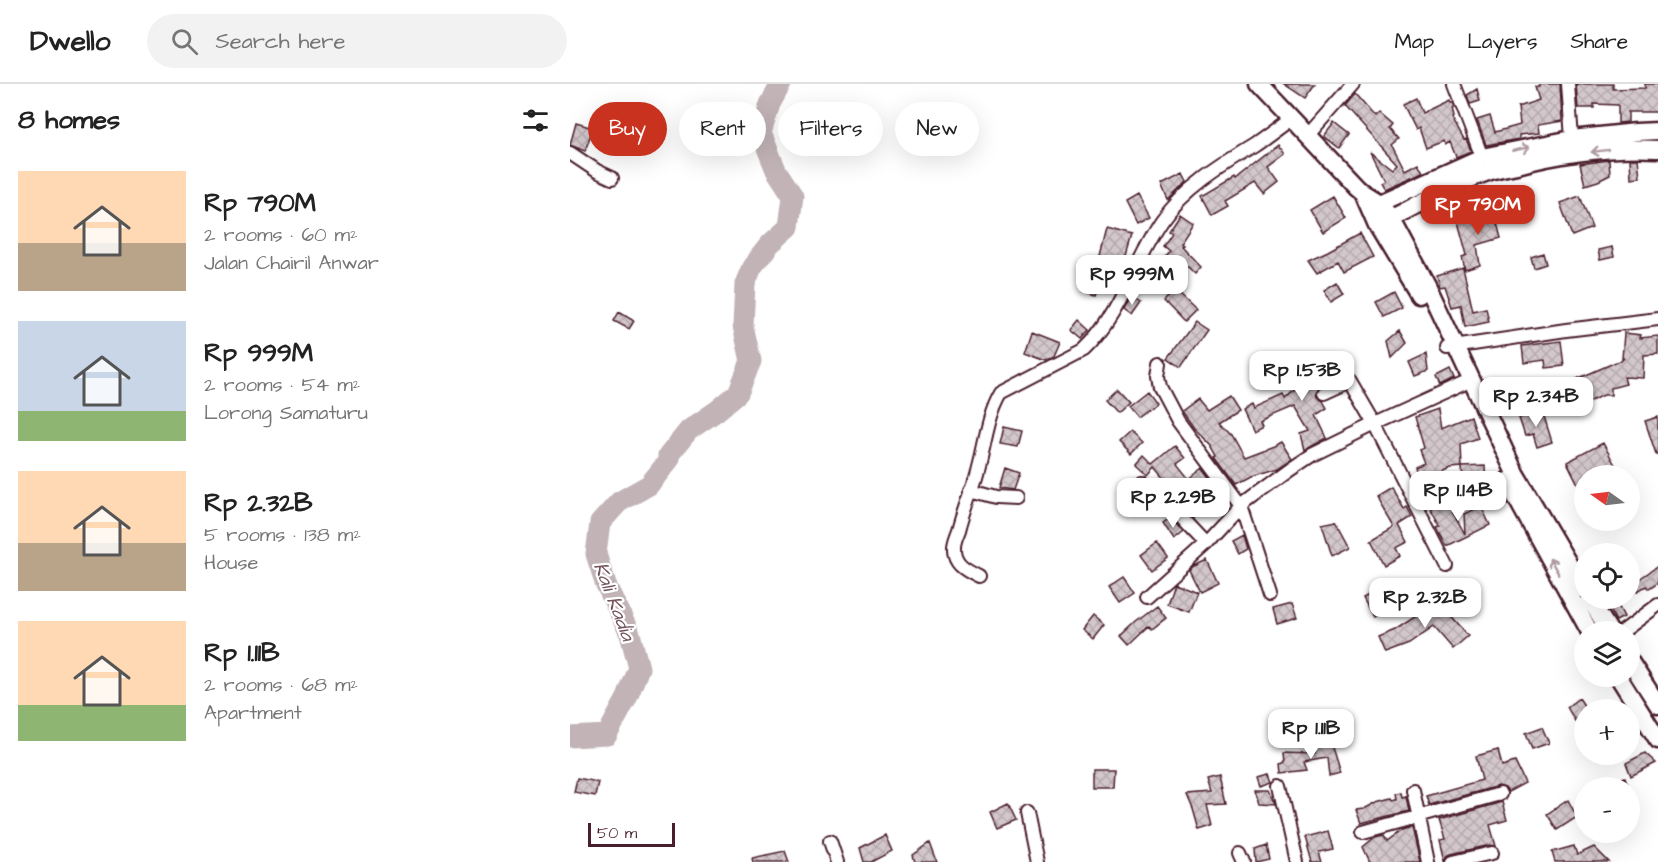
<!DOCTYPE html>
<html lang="en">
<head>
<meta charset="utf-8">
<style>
	body { margin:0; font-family:"Architects Daughter",sans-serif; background:#f2f2f2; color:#222; height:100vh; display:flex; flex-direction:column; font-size:22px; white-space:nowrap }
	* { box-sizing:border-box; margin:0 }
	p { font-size:20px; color:#767676 }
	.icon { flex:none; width:33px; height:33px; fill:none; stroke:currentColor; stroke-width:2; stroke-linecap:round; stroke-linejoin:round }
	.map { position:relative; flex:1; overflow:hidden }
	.drawer { display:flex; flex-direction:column; background:#fff; width:570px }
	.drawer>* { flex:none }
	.guide { position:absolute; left:18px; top:18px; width:570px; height:54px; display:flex; gap:12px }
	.needle { width:39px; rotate:284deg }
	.tools { position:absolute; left:1004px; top:381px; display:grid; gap:12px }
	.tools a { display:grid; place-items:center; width:66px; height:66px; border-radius:50%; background:#fff; box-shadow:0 6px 24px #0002; font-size:30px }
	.scale { position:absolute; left:18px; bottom:15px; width:87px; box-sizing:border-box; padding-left:6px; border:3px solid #4a1f2b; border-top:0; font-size:16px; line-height:21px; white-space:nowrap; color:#4a1f2b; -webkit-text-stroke:4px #fff; paint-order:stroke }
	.price { position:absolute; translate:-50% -51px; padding:0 14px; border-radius:12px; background:#fff; color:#222; font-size:20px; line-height:39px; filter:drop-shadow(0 2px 3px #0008) }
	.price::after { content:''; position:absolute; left:50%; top:36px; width:18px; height:14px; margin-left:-9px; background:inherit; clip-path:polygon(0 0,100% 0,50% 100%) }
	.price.selected { background:#c8321e; color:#fff }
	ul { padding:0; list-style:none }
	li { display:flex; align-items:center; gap:18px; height:150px; padding:0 18px }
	li span { display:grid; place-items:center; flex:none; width:168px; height:120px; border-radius:0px; color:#555 }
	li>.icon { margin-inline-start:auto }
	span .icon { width:72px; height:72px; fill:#fffc; stroke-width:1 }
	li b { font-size:26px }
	h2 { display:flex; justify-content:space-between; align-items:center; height:72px; padding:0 18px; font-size:26px }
	.pill { padding:0 21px; border-radius:27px; background:#fff; box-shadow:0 6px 24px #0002; font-size:21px; line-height:54px }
	.pill.selected { background:#c8321e; color:#fff }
	header { display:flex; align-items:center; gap:36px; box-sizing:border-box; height:84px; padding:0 30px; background:#fff; border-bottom:2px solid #e0e0e0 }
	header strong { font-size:28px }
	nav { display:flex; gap:33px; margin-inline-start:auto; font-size:21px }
	.search { width:420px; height:54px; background:#f2f2f2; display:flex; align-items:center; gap:15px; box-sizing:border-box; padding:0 21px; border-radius:33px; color:#767676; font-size:22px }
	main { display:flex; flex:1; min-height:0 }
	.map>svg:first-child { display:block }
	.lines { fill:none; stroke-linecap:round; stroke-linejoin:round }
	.river { stroke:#c1b3b6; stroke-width:21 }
	.building { fill:url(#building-cross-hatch); stroke:#4a1f2b; stroke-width:1.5 }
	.minor-casing { stroke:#4a1f2b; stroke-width:16 }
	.secondary-casing { stroke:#4a1f2b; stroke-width:21 }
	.minor { stroke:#fff; stroke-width:12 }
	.secondary { stroke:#fff; stroke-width:16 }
	.oneway { stroke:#ae9aa0 }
	.labels { text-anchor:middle; stroke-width:4.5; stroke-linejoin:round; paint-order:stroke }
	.water-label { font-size:20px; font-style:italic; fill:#74535c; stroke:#fff }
</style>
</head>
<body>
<header>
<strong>Dwello</strong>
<div class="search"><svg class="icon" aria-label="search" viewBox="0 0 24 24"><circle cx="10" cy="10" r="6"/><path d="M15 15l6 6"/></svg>Search here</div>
<nav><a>Map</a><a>Layers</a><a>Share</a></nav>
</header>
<main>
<section class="drawer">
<h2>8 homes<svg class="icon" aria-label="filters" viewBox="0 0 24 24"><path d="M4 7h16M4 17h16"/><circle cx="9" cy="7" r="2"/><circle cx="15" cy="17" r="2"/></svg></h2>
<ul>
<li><span style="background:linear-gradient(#ffd9b3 60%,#b9a48a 0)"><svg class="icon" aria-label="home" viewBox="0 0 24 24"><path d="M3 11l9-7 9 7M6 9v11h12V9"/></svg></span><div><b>Rp 790M</b><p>2 rooms · 60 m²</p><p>Jalan Chairil Anwar</p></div></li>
<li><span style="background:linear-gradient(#c9d6e8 75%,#8fb573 0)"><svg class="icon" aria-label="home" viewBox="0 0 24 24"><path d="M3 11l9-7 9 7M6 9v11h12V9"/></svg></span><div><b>Rp 999M</b><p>2 rooms · 54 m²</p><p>Lorong Samaturu</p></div></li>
<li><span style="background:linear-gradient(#ffd9b3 60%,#b9a48a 0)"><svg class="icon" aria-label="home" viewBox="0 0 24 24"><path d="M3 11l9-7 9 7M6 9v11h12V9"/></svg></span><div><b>Rp 2.32B</b><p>5 rooms · 138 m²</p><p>House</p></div></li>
<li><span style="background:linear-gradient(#ffd9b3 70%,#8fb573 0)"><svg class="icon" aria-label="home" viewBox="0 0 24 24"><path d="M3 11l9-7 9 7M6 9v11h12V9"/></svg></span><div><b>Rp 1.11B</b><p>2 rooms · 68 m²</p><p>Apartment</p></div></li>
</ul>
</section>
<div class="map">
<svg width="1088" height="778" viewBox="0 0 1088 778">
	<defs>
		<pattern id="building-cross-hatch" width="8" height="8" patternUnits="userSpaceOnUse" patternTransform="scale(1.5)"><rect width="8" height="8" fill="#d2c7cb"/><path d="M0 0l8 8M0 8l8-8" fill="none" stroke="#b6aaae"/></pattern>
	</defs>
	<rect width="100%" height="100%" fill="#fff"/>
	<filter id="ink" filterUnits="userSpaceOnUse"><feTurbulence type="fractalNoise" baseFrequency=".0167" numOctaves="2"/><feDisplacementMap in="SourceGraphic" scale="12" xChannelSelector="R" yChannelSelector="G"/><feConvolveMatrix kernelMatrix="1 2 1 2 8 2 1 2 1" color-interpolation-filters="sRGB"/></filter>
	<g filter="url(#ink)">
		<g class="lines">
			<path class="river" d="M 0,653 L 37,651 L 57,614 L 69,584 L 60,550 L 36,501 L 26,470 L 30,439 L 49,418 L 79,401 L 99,376 L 98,372 L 119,346 L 148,326 L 168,309 L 181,277 L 173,242 L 175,200 L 182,183 L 200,160 L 219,143 L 223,112 L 206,86 L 191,49 L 200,20 L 211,0"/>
		</g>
		<path class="building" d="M 714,0 L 745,0 L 735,14 Z
			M 969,0 L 990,0 L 992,37 L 968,41 L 969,49 L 949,51 L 949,55 L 916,61 L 907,36 L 920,32 L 925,48 L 950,41 L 948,23 L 969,16 L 965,3 L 969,3 Z
			M 1006,0 L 1043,0 L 1043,5 L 1075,4 L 1075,0 L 1088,0 L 1088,28 L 1058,28 L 1058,38 L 1048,39 L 1048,21 L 1024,20 L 1024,24 L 1008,24 Z
			M 907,5 L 910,17 L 900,20 L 897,11 Z
			M 785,10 L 805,33 L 809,29 L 823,41 L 820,45 L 829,55 L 822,61 L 835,86 L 848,79 L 853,88 L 814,105 L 810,98 L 814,96 L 800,68 L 822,85 L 827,80 L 775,22 Z
			M 846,14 L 852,29 L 879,16 L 880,19 L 882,18 L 884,24 L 882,24 L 884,33 L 882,34 L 894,56 L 896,55 L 901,67 L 886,73 L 880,58 L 875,61 L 874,57 L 856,64 L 849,44 L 846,46 L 833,20 Z
			M 6,39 L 23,44 L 15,67 L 0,61 Z
			M 764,39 L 779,51 L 769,64 L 754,52 Z
			M 708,61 L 715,70 L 698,83 L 709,98 L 694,110 L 685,99 L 655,117 L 658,122 L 642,131 L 632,112 L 664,93 L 665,95 Z
			M 1060,75 L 1068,75 L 1070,93 L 1061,94 Z
			M 1039,76 L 1040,91 L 1028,97 L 1015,101 L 1010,80 Z
			M 613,90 L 617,98 L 598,116 L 591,101 Z
			M 567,112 L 579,134 L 566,141 L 555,119 Z
			M 763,112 L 776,134 L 753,148 L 740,126 Z
			M 1010,112 L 1022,144 L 1002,152 L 990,119 Z
			M 864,124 L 867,129 L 855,136 L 852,130 Z
			M 924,128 L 931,154 L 907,161 L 910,181 L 895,186 L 892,173 L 897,171 L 888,138 Z
			M 610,130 L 623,139 L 610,159 L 613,161 L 611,162 L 631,183 L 625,190 L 617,182 L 603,200 L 585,185 L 599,167 L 593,162 L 602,149 L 599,147 Z
			M 537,145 L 562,152 L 552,186 L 537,182 L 526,211 L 514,207 L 520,190 L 525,192 Z
			M 790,149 L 803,173 L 774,188 L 768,177 L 747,189 L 738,176 L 758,167 Z
			M 1042,163 L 1044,173 L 1030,176 L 1028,166 Z
			M 973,169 L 976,180 L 964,184 L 961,173 Z
			M 893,184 L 903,227 L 916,224 L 919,238 L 895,243 L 891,221 L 882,223 L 875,202 L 870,203 L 867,192 Z
			M 767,198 L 774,210 L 761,218 L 754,206 Z
			M 605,206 L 626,226 L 614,238 L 594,217 Z
			M 824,208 L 832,224 L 814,233 L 806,218 Z
			M 561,212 L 571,219 L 562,232 L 554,226 Z
			M 49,228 L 64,237 L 59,245 L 44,237 Z
			M 509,236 L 520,246 L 512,255 L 501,246 Z
			M 625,238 L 637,246 L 611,283 L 598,274 Z
			M 462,247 L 490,258 L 484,272 L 476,276 L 455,268 Z
			M 830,247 L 837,259 L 822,274 L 818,257 Z
			M 1054,249 L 1071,251 L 1070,254 L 1088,252 L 1088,270 L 1074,271 L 1073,294 L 1054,293 L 1056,300 L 1041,304 L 1041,311 L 1034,311 L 1010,322 L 1000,298 L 1046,278 L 1051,277 L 1054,274 L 1052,275 Z
			M 991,257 L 994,282 L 976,284 L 975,276 L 954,279 L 952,262 Z
			M 856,270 L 858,287 L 845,292 L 839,278 Z
			M 776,273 L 783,290 L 777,290 L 751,302 L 746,308 L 747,313 L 753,317 L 757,324 L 746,331 L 757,354 L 735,366 L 731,350 L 740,347 L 725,322 L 690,337 L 692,341 L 682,346 L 672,325 L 682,320 L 684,324 L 713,311 L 715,315 L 744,287 Z
			M 880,286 L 884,295 L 870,302 L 866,293 Z
			M 547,305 L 559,318 L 547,329 L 535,316 Z
			M 577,307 L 586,319 L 567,333 L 558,322 Z
			M 659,312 L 668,326 L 649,338 L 661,350 L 674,373 L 703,362 L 711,358 L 722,375 L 707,385 L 681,393 L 666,401 L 646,374 L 648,373 L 642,362 L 624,344 L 612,327 L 628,315 L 637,326 Z
			M 868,325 L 871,344 L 901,332 L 908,354 L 891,360 L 892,383 L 880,384 L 849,396 L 845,383 L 854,379 L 849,366 L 854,364 L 845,333 Z
			M 972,326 L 982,358 L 967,363 L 963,350 L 955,352 L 949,334 Z
			M 1088,333 L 1088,370 L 1086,370 L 1075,337 Z
			M 434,343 L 452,347 L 448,363 L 430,360 Z
			M 560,348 L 572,359 L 561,370 L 549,358 Z
			M 1033,359 L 1045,381 L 1024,392 L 1014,392 L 1014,412 L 997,378 Z
			M 605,362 L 615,374 L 607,380 L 619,395 L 633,384 L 659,419 L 652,428 L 640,418 L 623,434 L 607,418 L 611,414 L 585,383 L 578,391 L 566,380 L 574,371 L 583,380 Z
			M 915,382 L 916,404 L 893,405 L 892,383 Z
			M 435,384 L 449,389 L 443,406 L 429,404 Z
			M 821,403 L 834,425 L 837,423 L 842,433 L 829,441 L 838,458 L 826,464 L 830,472 L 814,481 L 801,456 L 824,443 L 806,412 Z
			M 875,414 L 895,450 L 894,430 L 911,422 L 920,441 L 877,462 L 867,443 L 870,442 L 860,423 Z
			M 600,434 L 614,448 L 604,456 L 593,439 Z
			M 766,437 L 780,463 L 762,472 L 752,440 Z
			M 672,451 L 676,465 L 668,470 L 661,457 Z
			M 587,459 L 598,474 L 582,486 L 571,471 Z
			M 637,476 L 648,499 L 630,508 L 619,486 L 624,482 Z
			M 1088,482 L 1088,499 L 1079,505 L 1076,502 L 1059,512 L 1059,488 L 1065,498 Z
			M 554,493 L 565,509 L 550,519 L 539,503 Z
			M 841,498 L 847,514 L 837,518 L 831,503 Z
			M 604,499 L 627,508 L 619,528 L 597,520 Z
			M 807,506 L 817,525 L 803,533 L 793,514 Z
			M 1034,514 L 1044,514 L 1054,533 L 1046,537 Z
			M 872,515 L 880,529 L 878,529 L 898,552 L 883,565 L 864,543 L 839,560 L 815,569 L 808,553 L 825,546 Z
			M 722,520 L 727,534 L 707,540 L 703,525 Z
			M 587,522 L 596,534 L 582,545 L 579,542 L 559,561 L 551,552 L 566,538 Z
			M 523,532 L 534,541 L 523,555 L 512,546 Z
			M 1009,614 L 1017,626 L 1014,626 L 1014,629 L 1005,637 L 997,623 Z
			M 972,643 L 979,659 L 962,665 L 956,649 Z
			M 759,656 L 760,660 L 761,660 L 770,689 L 759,692 L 757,674 L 734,678 L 737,686 L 712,689 L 711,680 L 715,678 L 714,669 L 745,670 L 744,663 L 756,661 L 755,657 Z
			M 928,666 L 932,682 L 945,678 L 955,699 L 938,708 L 935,704 L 928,702 L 859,721 L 856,712 L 912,696 L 906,672 Z
			M 1075,669 L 1086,679 L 1061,692 L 1056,679 Z
			M 522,685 L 544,685 L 543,703 L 522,703 Z
			M 700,690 L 703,698 L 691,702 L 688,693 Z
			M 650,693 L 656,720 L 637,721 L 642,742 L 629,746 L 623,725 L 617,711 L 642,709 L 638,696 Z
			M 1055,693 L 1059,704 L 1029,704 L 1029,703 Z
			M 7,694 L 28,698 L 25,712 L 4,708 Z
			M 685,706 L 700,706 L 706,720 L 689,719 Z
			M 831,708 L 832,713 L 836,712 L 839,727 L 791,739 L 786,726 L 794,725 L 807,718 L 822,714 L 823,716 L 827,715 L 826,709 Z
			M 998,716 L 1007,733 L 987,746 L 977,730 Z
			M 932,718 L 937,736 L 920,741 L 926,762 L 920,761 L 881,770 L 877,772 L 875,777 L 870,756 L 875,755 L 869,736 Z
			M 438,719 L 446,736 L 427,744 L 420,728 Z
			M 842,743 L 850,778 L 800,778 L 793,763 L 805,753 L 814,751 L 817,757 L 832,746 Z
			M 758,747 L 763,765 L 749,768 L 752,778 L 742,778 L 735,753 Z
			M 315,751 L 322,767 L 301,778 L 294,778 L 290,764 Z
			M 360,759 L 367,778 L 345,778 L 343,771 Z
			M 696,761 L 699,775 L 686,778 L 685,765 Z
			M 1004,762 L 1007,771 L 1024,763 L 1039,778 L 985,778 L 982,768 Z
			M 215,767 L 219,778 L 183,778 L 182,774 Z"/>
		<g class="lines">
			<defs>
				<path id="minor" d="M 884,0 L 912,73
					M 998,0 L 1002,55
					M 738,51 L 783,0
					M 0,69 L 27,87 L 42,94
					M 877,264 L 996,246 L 1088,235
					M 590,279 L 588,292 L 590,303 L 608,337 L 671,422 L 700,511
					M 754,309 L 780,297 L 805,340 L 877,482
					M 572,398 L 604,426 L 636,460
					M 401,406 L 426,413 L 446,414
					M 409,492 C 397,486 383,480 384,463 C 384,458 387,451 389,446 C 394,426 402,408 407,389 C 415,362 417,333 431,309 L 514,266 C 551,231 564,178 592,137 C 614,105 651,82 684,62 C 697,53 709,44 721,35
					M 577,513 L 636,460 L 671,422 L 721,385 L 742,371 L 805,340 L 893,300
					M 1052,548 L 1088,521
					M 710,702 L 727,778
					M 843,706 L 858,778
					M 457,729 L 467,778
					M 793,748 L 930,710
					M 260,757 L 267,778
					M 670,769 L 674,778
					M 883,778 L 922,769"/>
				<path id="secondary" d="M 689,0 L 786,103 L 793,109 L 809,119 L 821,134 L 857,201 L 945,389 L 1014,506
					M 793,109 L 807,141 L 849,211
					M 801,125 L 809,119 L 912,73 L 1002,55 L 1066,48 L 1088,47
					M 812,139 C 846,122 880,102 915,89 C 925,85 936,83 947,81 C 992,69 1041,63 1088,65
					M 937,397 L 1020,548
					M 1019,514 L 1040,548
					M 1059,576 L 1088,621
					M 1048,592 L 1088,656"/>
			</defs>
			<use href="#minor" class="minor-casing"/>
			<use href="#secondary" class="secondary-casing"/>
			<use href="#minor" class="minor"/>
			<use href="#secondary" class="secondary"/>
		</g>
		<defs><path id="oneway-shaft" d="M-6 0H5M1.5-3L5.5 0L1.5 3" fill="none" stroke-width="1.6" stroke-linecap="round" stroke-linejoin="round" transform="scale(1.5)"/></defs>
		<g class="oneway">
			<use href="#oneway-shaft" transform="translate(951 65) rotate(-12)"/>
			<use href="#oneway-shaft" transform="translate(1030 67) rotate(173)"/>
			<use href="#oneway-shaft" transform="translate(984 482) rotate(-120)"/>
		</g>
	</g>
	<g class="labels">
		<g class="water-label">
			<text transform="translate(45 517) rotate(69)" y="7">Kali Kadia</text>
		</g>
	</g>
</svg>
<div class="tools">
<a><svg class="needle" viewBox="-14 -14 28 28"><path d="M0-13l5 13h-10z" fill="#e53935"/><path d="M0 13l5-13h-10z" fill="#767676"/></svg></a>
<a><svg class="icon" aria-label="locate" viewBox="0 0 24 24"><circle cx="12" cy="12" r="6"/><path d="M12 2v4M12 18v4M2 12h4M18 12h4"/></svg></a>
<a><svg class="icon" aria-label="layers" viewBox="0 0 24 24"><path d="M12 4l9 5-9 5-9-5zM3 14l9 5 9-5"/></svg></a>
<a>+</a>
<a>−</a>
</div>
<div class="scale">50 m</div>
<b class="price selected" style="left:908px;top:152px">Rp 790M</b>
<b class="price" style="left:562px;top:222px">Rp 999M</b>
<b class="price" style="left:732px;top:318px">Rp 1.53B</b>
<b class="price" style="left:966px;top:344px">Rp 2.34B</b>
<b class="price" style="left:888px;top:438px">Rp 1.14B</b>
<b class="price" style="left:603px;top:445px">Rp 2.29B</b>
<b class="price" style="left:855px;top:545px">Rp 2.32B</b>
<b class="price" style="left:741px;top:676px">Rp 1.11B</b>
<div class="guide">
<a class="pill selected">Buy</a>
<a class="pill">Rent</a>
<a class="pill">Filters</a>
<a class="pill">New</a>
</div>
</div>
</main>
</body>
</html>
